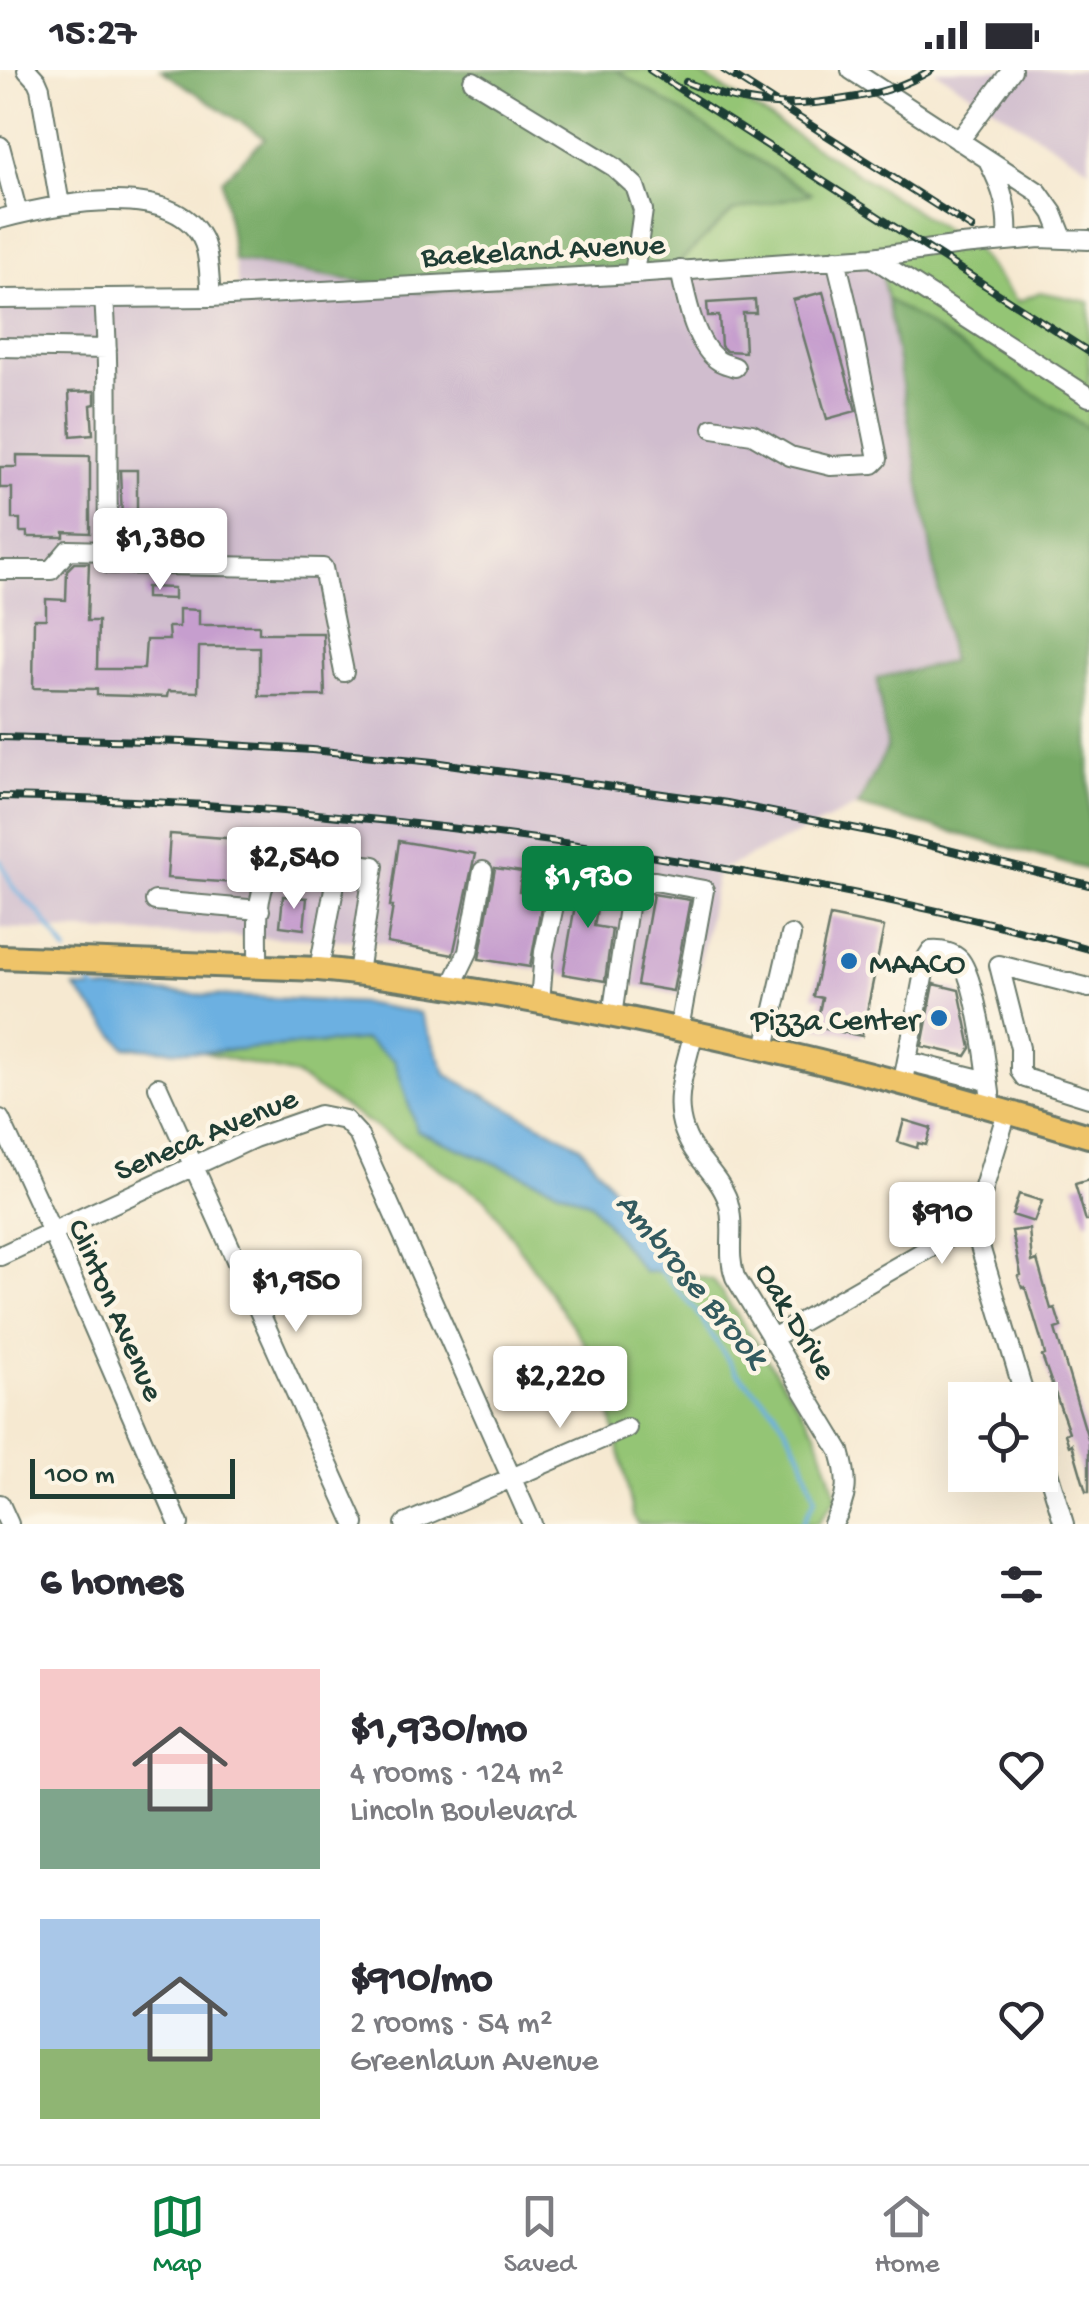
<!DOCTYPE html>
<html lang="en">
<head>
<meta charset="utf-8">
<style>
	body { margin:0; font-family:"Gochi Hand",sans-serif; background:#f2f2f3; color:#2b2b33; height:100vh; display:flex; flex-direction:column; font-size:38px; white-space:nowrap }
	* { box-sizing:border-box; margin:0 }
	p { font-size:32px; color:#7c7c81 }
	.icon { flex:none; width:55px; height:55px; fill:none; stroke:currentColor; stroke-width:2; stroke-linecap:round; stroke-linejoin:round }
	.map { position:relative; height:1454px; overflow:hidden }
	.panel { display:flex; flex-direction:column; background:#fff; flex:1 }
	.panel>* { flex:none }
	.controls { position:absolute; left:948px; top:1312px; display:grid; gap:20px }
	.controls a { display:grid; place-items:center; width:110px; height:110px; border-radius:0px; background:#fff; box-shadow:0 10px 40px #0002; font-size:50px }
	.scale { position:absolute; left:30px; bottom:25px; width:205px; box-sizing:border-box; padding-left:10px; border:5px solid #1f3d34; border-top:0; font-size:28px; line-height:35px; white-space:nowrap; color:#1f3d34; -webkit-text-stroke:8px #fcf5e5; paint-order:stroke }
	.price { position:absolute; translate:-50% -85px; padding:0 22px; border-radius:10px; background:#fff; color:#222; font-size:32px; line-height:65px; filter:drop-shadow(0 2px 5px #0008) }
	.price::after { content:''; position:absolute; left:50%; top:60px; width:30px; height:22px; margin-left:-15px; background:inherit; clip-path:polygon(0 0,100% 0,50% 100%) }
	.price.on { background:#0b8043; color:#fff }
	ul { padding:0; list-style:none }
	li { display:flex; align-items:center; gap:30px; height:250px; padding:0 40px }
	li span { display:grid; place-items:center; flex:none; width:280px; height:200px; border-radius:0px; color:#555 }
	li>.icon { margin-inline-start:auto }
	span .icon { width:120px; height:120px; fill:#fffc; stroke-width:1 }
	li b { font-size:42px }
	h2 { display:flex; justify-content:space-between; align-items:center; height:120px; padding:0 40px; font-size:42px }
	.status { display:flex; justify-content:space-between; align-items:center; height:70px; padding:0 50px; background:#fff; direction:ltr }
	.status svg { height:28px; fill:currentColor }
	.dock { display:flex; justify-content:space-around; align-items:center; height:140px; border-top:2px solid #e1e1e2; background:#fff; font-size:28px; color:#7c7c81 }
	.dock a { display:grid; justify-items:center; gap:5px }
	.dock .on { color:#0b8043 }
	.map>svg:first-child { display:block }
	.industrial { fill:#d0bdce }
	.green { fill:#94c575; stroke:#5a8154; stroke-width:2.5 }
	.forest { fill:#7a6; stroke:#4b744d; stroke-width:2.5 }
	.water { fill:#6cb0e1; stroke:#46768a; stroke-width:2.5 }
	.lines { fill:none; stroke-linecap:round; stroke-linejoin:round }
	.stream { stroke:#6cb0e1; stroke-width:4 }
	.building { fill:#c69ece }
	.minor-casing { stroke:#6a796b; stroke-width:22 }
	.major-casing { stroke:#6a796b; stroke-width:28 }
	.minor { stroke:#fff; stroke-width:18 }
	.major { stroke:#efc469; stroke-width:22 }
	.rail-casing { stroke:#1f3d34; stroke-width:8 }
	.rail { stroke:#fcf5e5; stroke-width:4; stroke-dasharray:11; stroke-linecap:butt }
	.poi-dot { fill:#1f6fb2; stroke:#fcf5e5; stroke-width:4 }
	.labels { text-anchor:middle; stroke-width:9; stroke-linejoin:round; paint-order:stroke }
	.street-label { font-size:32px; fill:#1f3d34; stroke:#fcf5e5 }
	.poi-label { font-size:32px; fill:#1f3d34; stroke:#fcf5e5; text-anchor:start }
	.water-label { font-size:35px; font-style:italic; fill:#325a5f; stroke:#fcf5e5 }
</style>
</head>
<body>
<div class="status"><b>15:27</b><svg viewBox="0 0 49 12"><path d="M0 12V9h3v3zM5 12V6h3v6zM10 12V3h3v9zM15 12V0h3v12zM26 1h20v11H26zM47 4h2v5h-2z"/></svg></div>
<div class="map">
<svg width="1089" height="1454" viewBox="0 0 1089 1454">
	<rect width="100%" height="100%" fill="#fcf5e5"/>
	<filter id="ink" filterUnits="userSpaceOnUse"><feTurbulence type="fractalNoise" baseFrequency=".01" numOctaves="2"/><feDisplacementMap in="SourceGraphic" scale="20" xChannelSelector="R" yChannelSelector="G"/><feConvolveMatrix kernelMatrix="1 2 1 2 8 2 1 2 1" color-interpolation-filters="sRGB"/></filter>
	<filter id="wash" filterUnits="userSpaceOnUse"><feTurbulence type="fractalNoise" baseFrequency=".0048" numOctaves="4" result="noise"/><feDisplacementMap in="SourceGraphic" scale="40" xChannelSelector="R" yChannelSelector="G"/><feGaussianBlur stdDeviation="2.25" result="paint"/><feColorMatrix in="noise" values="0 0 0 0 0 0 0 0 0 0 0 0 0 0 0 0 0 1.4 0 .05"/><feComposite in="paint" operator="in"/></filter>
	<g filter="url(#wash)">
		<rect width="100%" height="100%" fill="#f6e9d1"/>
		<path class="industrial" d="M 934,0 L 1089,0 L 1089,98 L 986,33 Z
			M 879,184 L 951,593 L 877,608 L 887,678 L 858,736 L 718,801 L 693,929 L 656,920 L 369,871 L 0,858 L 0,226 L 239,220 L 234,190 L 421,222 Z"/>
		<path class="green" d="M 616,0 L 694,0 L 974,178 L 1018,232 L 1040,222 L 1089,232 L 1089,359 L 887,229 L 878,184 L 674,197 L 733,141 L 810,123 Z
			M 365,970 L 395,990 L 417,1061 L 591,1133 L 644,1202 L 678,1201 L 713,1210 L 816,1361 L 837,1428 L 817,1454 L 638,1454 L 634,1447 L 600,1296 L 486,1129 L 295,1005 L 202,982 Z"/>
		<path class="forest" d="M 161,0 L 616,0 L 811,124 L 733,141 L 674,197 L 421,222 L 234,190 L 222,110 L 265,68 Z
			M 887,229 L 1089,359 L 1089,800 L 858,736 L 887,678 L 877,608 L 951,592 Z"/>
		<path class="water" d="M 75,918 L 361,933 L 420,943 L 447,1005 L 580,1076 L 678,1201 L 644,1202 L 591,1133 L 417,1061 L 395,991 L 365,970 L 202,982 L 125,977 Z"/>
		<g class="lines">
			<path class="stream" d="M 0,790 L 13,817 L 40,844 L 67,882
				M 79,898 L 97,922
				M 660,1201 L 694,1238 L 736,1302 L 775,1340 L 801,1384 L 815,1429 L 802,1454"/>
		</g>
		<g id="blocks">
			<path class="building" d="M 823,222 L 856,341 L 827,349 L 793,230 Z
				M 755,230 L 756,243 L 743,243 L 745,282 L 726,281 L 721,276 L 719,246 L 708,246 L 707,233 Z
				M 95,321 L 95,334 L 91,335 L 93,364 L 71,366 L 69,322 Z
				M 17,385 L 90,386 L 90,463 L 64,462 L 64,467 L 27,467 L 27,462 L 20,462 L 20,449 L 12,449 L 12,418 L 0,418 L 0,397 L 17,397 Z
				M 120,400 L 137,400 L 137,457 L 139,457 L 140,474 L 123,474 Z
				M 74,493 L 89,493 L 87,551 L 98,551 L 97,599 L 144,599 L 146,570 L 169,570 L 168,557 L 179,557 L 179,539 L 199,540 L 199,555 L 259,555 L 259,563 L 323,563 L 325,626 L 259,626 L 259,577 L 199,577 L 198,622 L 168,621 L 167,627 L 97,625 L 97,619 L 33,618 L 34,549 L 46,549 L 46,529 L 66,530 L 67,500 Z
				M 146,517 L 174,518 L 174,529 L 146,528 Z
				M 170,764 L 252,770 L 248,814 L 167,808 Z
				M 399,771 L 475,784 L 453,885 L 387,873 L 393,836 L 390,836 Z
				M 582,795 L 604,799 L 594,856 L 612,859 L 605,911 L 563,904 Z
				M 495,798 L 522,802 L 519,822 L 543,826 L 530,897 L 479,889 Z
				M 653,824 L 690,830 L 673,921 L 637,915 Z
				M 283,826 L 307,828 L 304,859 L 280,856 Z
				M 830,846 L 884,857 L 862,966 L 816,957 L 822,928 L 813,926 Z
				M 934,914 L 959,920 L 971,978 L 966,986 L 922,976 Z
				M 904,1050 L 931,1058 L 926,1075 L 918,1073 L 917,1078 L 898,1072 Z
				M 1089,1110 L 1089,1151 L 1086,1151 L 1075,1114 Z
				M 1019,1124 L 1042,1131 L 1034,1152 L 1012,1145 Z
				M 1029,1159 L 1032,1192 L 1037,1190 L 1051,1239 L 1055,1238 L 1061,1257 L 1055,1259 L 1089,1372 L 1089,1422 L 1086,1422 L 1072,1374 L 1069,1376 L 1065,1364 L 1069,1362 L 1042,1286 L 1045,1285 L 1043,1276 L 1025,1217 L 1022,1218 L 1018,1206 L 1021,1205 L 1012,1161 Z"/>
		</g>
	</g>
	<g filter="url(#ink)">
		<use href="#blocks" fill-opacity="0" stroke="#6a796b" stroke-width="2.5"/>
		<g class="lines">
			<defs>
				<path id="minor" d="M 27,0 L 37,11 L 40,18 L 60,135
					M 851,0 L 1038,122 L 1053,143 L 1063,168
					M 473,11 L 614,97 L 635,116 L 643,140 L 634,204
					M 959,71 L 1012,0
					M 0,76 L 18,144
					M 989,93 C 1003,119 1009,141 1007,171
					M 0,149 C 52,135 177,107 204,173 C 210,189 209,210 211,227
					M 872,187 L 1089,327
					M 680,200 C 686,227 694,275 719,291 C 724,294 730,295 735,297
					M 104,228 C 111,317 105,406 109,494 L 323,498 L 344,602
					M 0,229 L 211,227 L 634,204 L 872,187 L 962,175 L 1040,168 L 1089,170
					M 0,277 L 107,279
					M 713,358 L 752,364 L 790,386 L 831,396 L 873,394 L 878,389 L 848,238 L 836,189
					M 0,500 L 51,500 L 68,480 L 108,481
					M 155,831 L 260,840
					M 258,896 C 259,863 252,818 277,794 L 337,803
					M 319,899 L 339,792 L 374,796 L 358,903
					M 451,917 L 468,882 L 483,801
					M 1089,918 L 999,895 L 1020,978 L 1020,1001 L 1025,1008 L 1089,1028
					M 540,932 L 544,882 L 559,812
					M 612,946 L 631,817 L 642,817 L 650,811 L 655,811 L 704,820 L 679,959
					M 694,961 C 683,1008 666,1044 698,1086 C 709,1100 722,1114 728,1131 C 736,1156 726,1182 735,1207 L 840,1381 C 849,1412 848,1426 833,1454
					M 765,978 L 791,865
					M 907,991 L 988,1011
					M 903,1011 L 927,887 L 931,881 C 940,880 953,882 960,890 C 978,913 987,1004 992,1037
					M 158,1017 L 355,1454
					M 0,1049 L 52,1162 L 179,1454
					M 973,1153 L 1026,1330
					M 0,1186 L 254,1068 L 320,1045 L 345,1050 L 358,1064 L 532,1454
					M 771,1269 L 973,1153 L 1007,1042
					M 1040,1375 L 1064,1454
					M 0,1434 L 9,1454
					M 405,1454 L 627,1358"/>
				<path id="major" d="M 0,887 L 319,899 C 410,908 500,924 589,941 C 759,974 923,1016 1089,1066"/>
			</defs>
			<use href="#minor" class="minor-casing"/>
			<use href="#major" class="major-casing"/>
			<use href="#minor" class="minor"/>
			<use href="#major" class="major"/>
			<defs>
				<path id="rail" d="M 650,0 L 1089,282
					M 724,0 L 972,158
					M 686,12 C 743,36 784,39 845,29 C 877,24 903,17 931,0
					M 0,667 L 183,672 L 312,680 L 434,692 L 727,733 L 888,765 L 1089,815
					M 0,727 C 236,730 470,755 703,795 C 832,818 962,843 1089,879"/>
			</defs>
			<use href="#rail" class="rail-casing"/>
			<use href="#rail" class="rail"/>
		</g>
	</g>
	<g class="poi-dot">
		<circle cx="849" cy="891" r="10"/>
		<circle cx="939" cy="948" r="10"/>
	</g>
	<g class="labels">
		<g class="street-label">
			<text transform="translate(543 178) rotate(-3)" y="11">Baekeland Avenue</text>
			<text transform="translate(205 1062) rotate(-23)" y="11">Seneca Avenue</text>
			<text transform="translate(118 1239) rotate(66)" y="11">Clinton Avenue</text>
			<text transform="translate(798 1250) rotate(59)" y="11">Oak Drive</text>
		</g>
		<g class="poi-label">
			<text x="869" y="902">MAACO</text>
			<text x="919" y="959" text-anchor="end">Pizza Center</text>
		</g>
		<g class="water-label">
			<text transform="translate(694 1208) rotate(50)" y="12">Ambrose Brook</text>
		</g>
	</g>
</svg>
<div class="controls">
<a><svg class="icon" aria-label="locate" viewBox="0 0 24 24"><circle cx="12" cy="12" r="6"/><path d="M12 2v4M12 18v4M2 12h4M18 12h4"/></svg></a>
</div>
<div class="scale">100 m</div>
<b class="price" style="left:160px;top:523px">$1,380</b>
<b class="price" style="left:294px;top:842px">$2,540</b>
<b class="price on" style="left:588px;top:861px">$1,930</b>
<b class="price" style="left:942px;top:1197px">$910</b>
<b class="price" style="left:296px;top:1265px">$1,950</b>
<b class="price" style="left:560px;top:1361px">$2,220</b>
</div>
<section class="panel">
<h2>6 homes<svg class="icon" aria-label="filters" viewBox="0 0 24 24"><path d="M4 7h16M4 17h16"/><circle cx="9" cy="7" r="2"/><circle cx="15" cy="17" r="2"/></svg></h2>
<ul>
<li><span style="background:linear-gradient(#f6c9c9 60%,#7fa58c 0)"><svg class="icon" aria-label="home" viewBox="0 0 24 24"><path d="M3 11l9-7 9 7M6 9v11h12V9"/></svg></span><div><b>$1,930/mo</b><p>4 rooms · 124 m²</p><p>Lincoln Boulevard</p></div><svg class="icon" aria-label="heart" viewBox="0 0 24 24"><path d="M12 20l-8-8c-3-5 5-10 8-4 3-6 11-1 8 4z"/></svg></li>
<li><span style="background:linear-gradient(#a9c7e8 65%,#8fb573 0)"><svg class="icon" aria-label="home" viewBox="0 0 24 24"><path d="M3 11l9-7 9 7M6 9v11h12V9"/></svg></span><div><b>$910/mo</b><p>2 rooms · 54 m²</p><p>Greenlawn Avenue</p></div><svg class="icon" aria-label="heart" viewBox="0 0 24 24"><path d="M12 20l-8-8c-3-5 5-10 8-4 3-6 11-1 8 4z"/></svg></li>
</ul>
</section>
<nav class="dock">
<a class="on"><svg class="icon" aria-label="map" viewBox="0 0 24 24"><path d="M3 6l6-2 6 2 6-2v14l-6 2-6-2-6 2zM9 4v14M15 6v14"/></svg>Map</a>
<a><svg class="icon" aria-label="saved" viewBox="0 0 24 24"><path d="M7 4h10v16l-5-4-5 4z"/></svg>Saved</a>
<a><svg class="icon" aria-label="home" viewBox="0 0 24 24"><path d="M3 11l9-7 9 7M6 9v11h12V9"/></svg>Home</a>
</nav>
</body>
</html>
